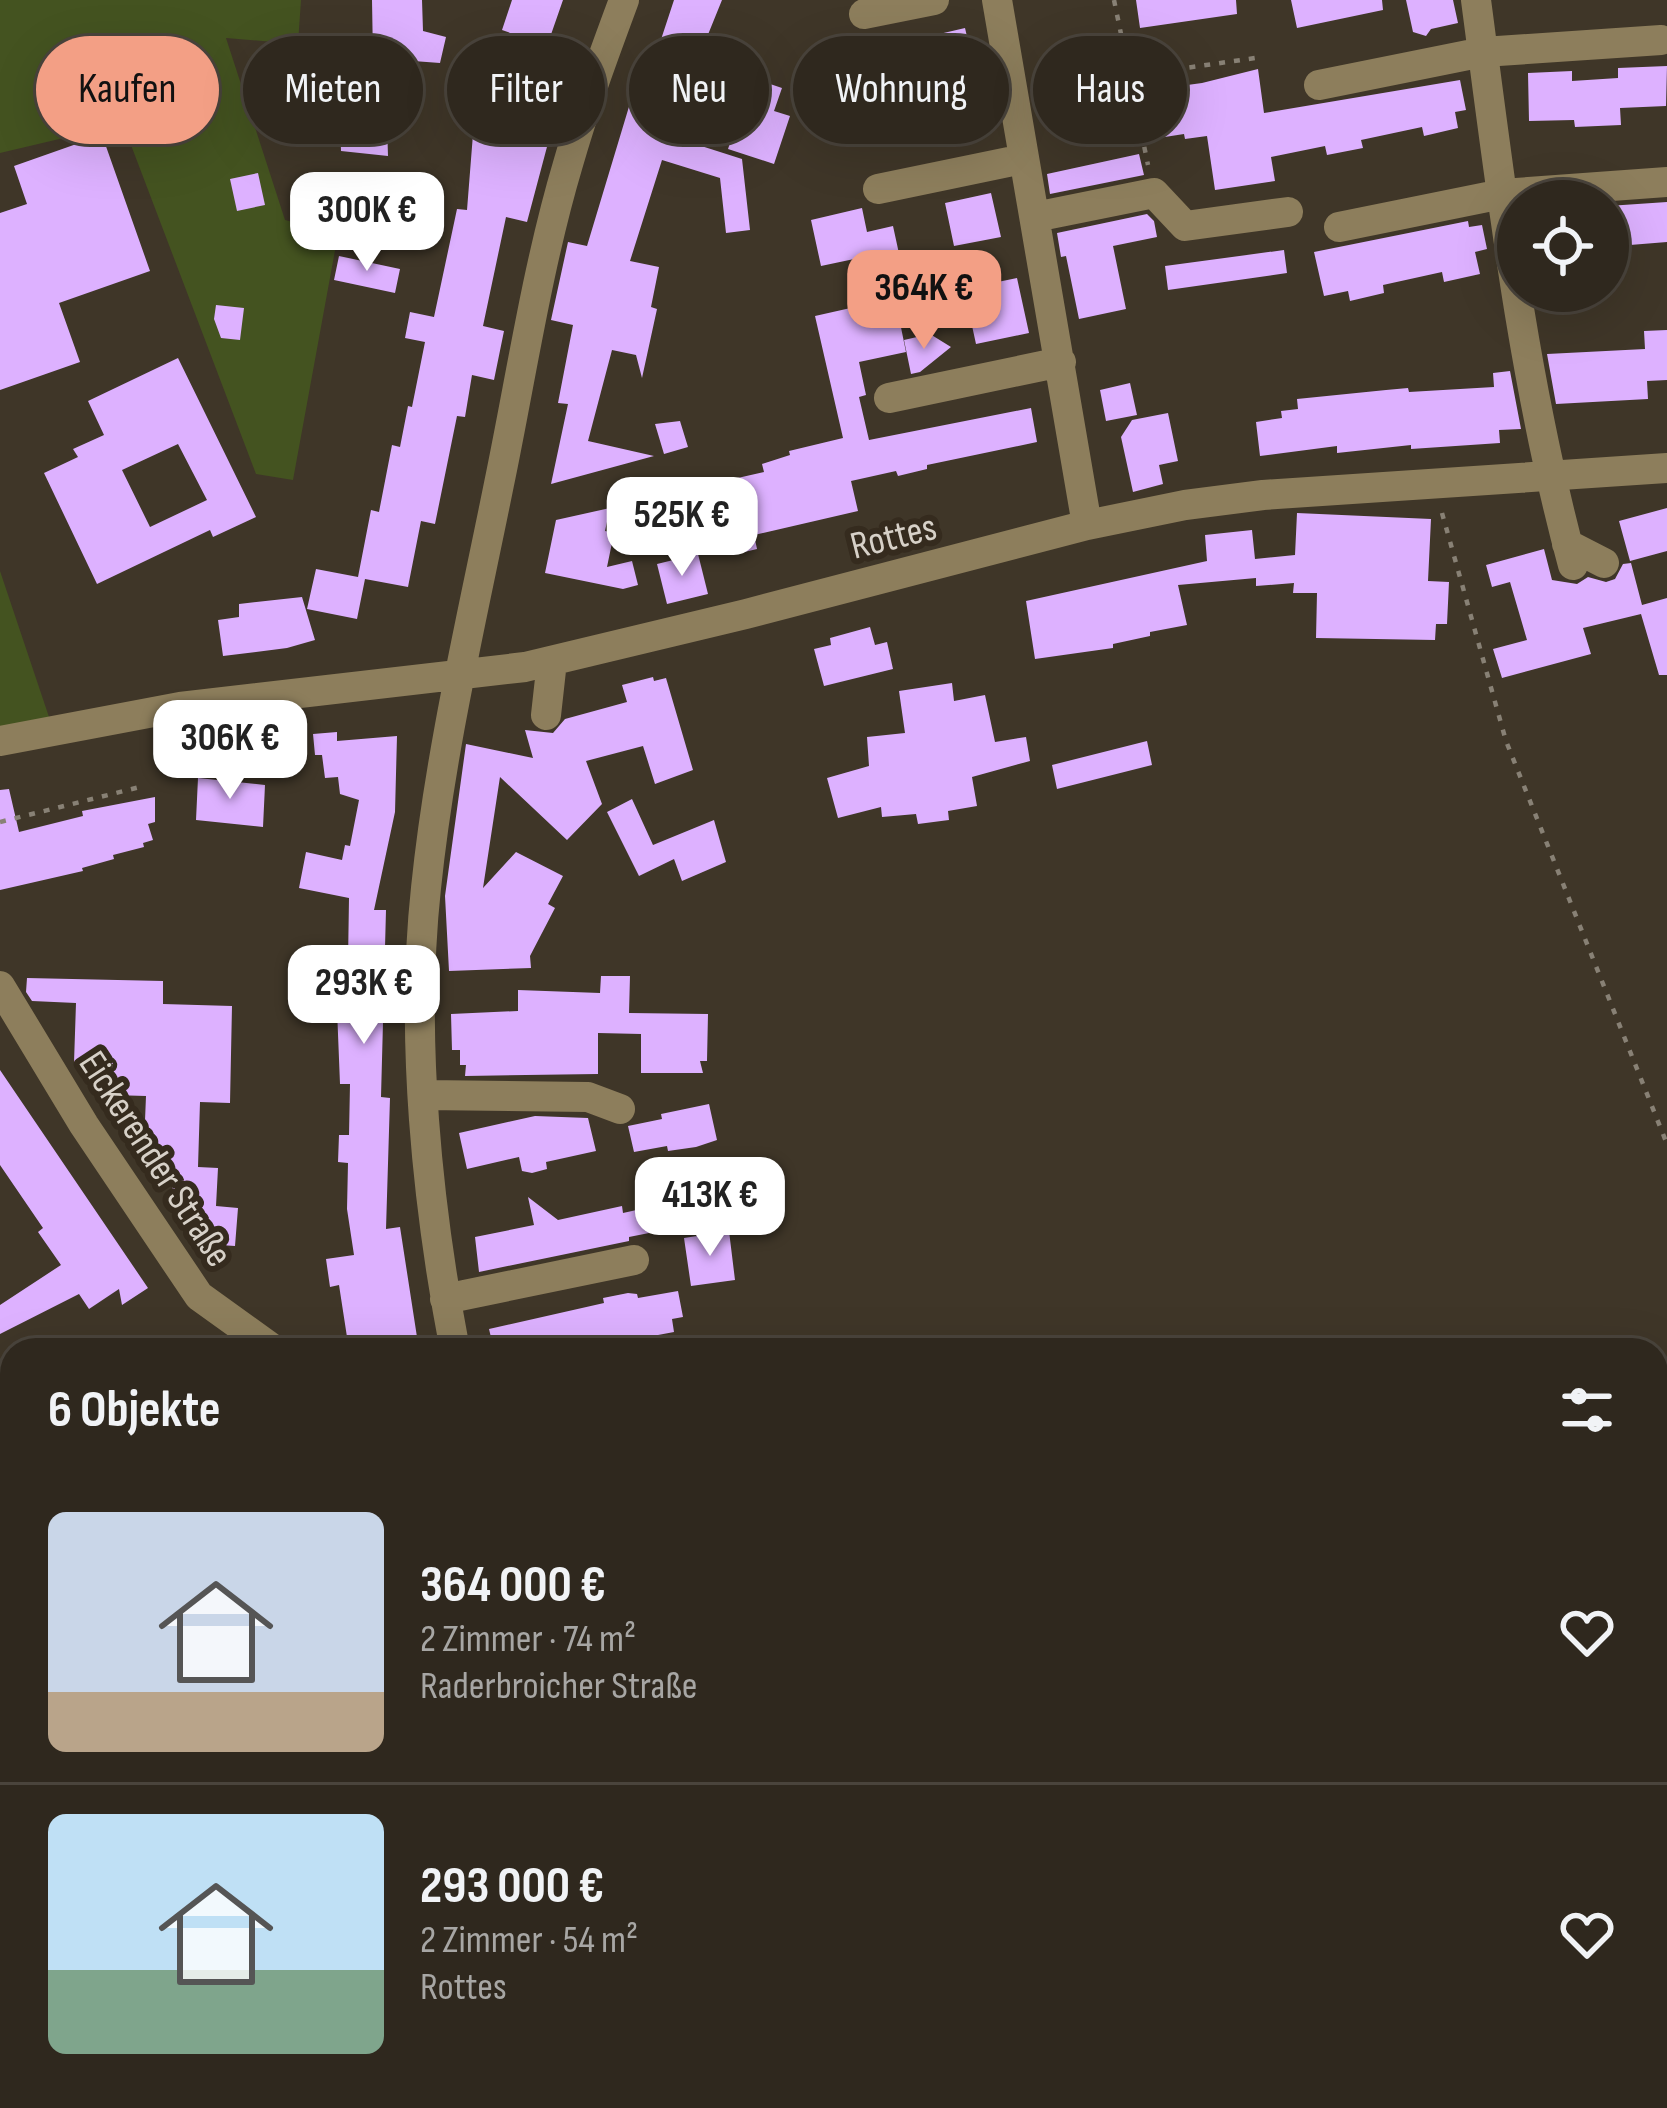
<!DOCTYPE html>
<html lang="de">
<head>
<meta charset="utf-8">
<style>
	body { margin:0; font-family:"Sofia Sans Condensed",sans-serif; background:#373027; color:#f1f3f6; height:100vh; display:flex; flex-direction:column; font-size:45px; white-space:nowrap }
	* { box-sizing:border-box; margin:0 }
	p { font-size:39px; color:#a7a6a4 }
	.icon { flex:none; width:66px; height:66px; fill:none; stroke:currentColor; stroke-width:2; stroke-linecap:round; stroke-linejoin:round }
	.map { position:relative; flex:1; overflow:hidden }
	.drawer { position:absolute; left:0px; top:1338px; width:1668px; height:771px; display:flex; flex-direction:column; background:#2f281e; border-radius:36px 36px 0 0; box-shadow:0 12px 48px #0002,0 0 0 3px #4a443c }
	.drawer>* { flex:none }
	.guide { position:absolute; left:36px; top:36px; width:1596px; height:108px; display:flex; gap:24px }
	.buttons { position:absolute; left:1497px; top:180px; display:grid; gap:24px }
	.buttons a { display:grid; place-items:center; width:132px; height:132px; border-radius:50%; background:#2f281e; box-shadow:0 12px 48px #0002,0 0 0 3px #4a443c; font-size:60px }
	.price { position:absolute; translate:-50% -102px; padding:0 27px; border-radius:24px; background:#fff; color:#222; font-size:39px; line-height:78px; filter:drop-shadow(0 3px 6px #0008) }
	.price::after { content:''; position:absolute; left:50%; top:72px; width:36px; height:27px; margin-left:-18px; background:inherit; clip-path:polygon(0 0,100% 0,50% 100%) }
	.price.current { background:#f39f85; color:#111 }
	ul { padding:0; list-style:none }
	li { display:flex; align-items:center; gap:36px; height:300px; padding:0 48px }
	li+li { border-top:3px solid #4a443c }
	li span { display:grid; place-items:center; flex:none; width:336px; height:240px; border-radius:18px; color:#555 }
	li>.icon { margin-inline-start:auto }
	span .icon { width:144px; height:144px; fill:#fffc; stroke-width:1 }
	li b { font-size:51px }
	h2 { display:flex; justify-content:space-between; align-items:center; height:144px; padding:0 48px; font-size:51px }
	.pill { padding:0 42px; border-radius:54px; background:#2f281e; box-shadow:0 12px 48px #0002,0 0 0 3px #4a443c; font-size:42px; line-height:108px }
	.pill.current { background:#f39f85; color:#111 }
	.map>svg:first-child { display:block }
	.green { fill:#445320 }
	.building { fill:#ddb1ff; fill-rule:evenodd }
	.lines { fill:none; stroke-linecap:round; stroke-linejoin:round }
	.path { stroke:#888175; stroke-width:4.5; stroke-dasharray:6 9; stroke-linecap:butt }
	.minor { stroke:#8d7e5c; stroke-width:30 }
	.labels { text-anchor:middle; stroke-width:12; stroke-linejoin:round; paint-order:stroke }
	.street-label { font-size:39px; fill:#d7d1c8; stroke:#352b1e }
</style>
</head>
<body>
<div class="map">
<svg width="1667" height="2108" viewBox="0 0 1667 2108">
	<rect width="100%" height="100%" fill="#3f3628"/>
	<path class="green" d="M 0,0 L 301,0 L 298,44 L 226,38 L 285,220 L 338,234 L 293,480 L 256,474 L 123,124 L 0,153 Z
		M 0,571 L 49,717 L 0,729 Z"/>
	<path class="building" d="M 372,0 L 422,0 L 423,31 L 446,37 L 440,63 L 373,58 Z
		M 512,0 L 563,0 L 547,46 L 502,30 Z
		M 674,0 L 722,0 L 705,42 L 701,41 L 670,136 L 742,159 L 750,230 L 726,233 L 720,178 L 662,160 L 630,261 L 659,267 L 651,307 L 657,309 L 642,378 L 636,355 L 612,350 L 588,441 L 654,456 L 551,484 L 568,404 L 558,403 L 573,325 L 551,320 L 568,242 L 587,246 L 634,90 L 640,79 L 647,82 Z
		M 1136,0 L 1236,0 L 1237,14 L 1140,28 Z
		M 1291,0 L 1382,0 L 1383,10 L 1297,28 Z
		M 1406,0 L 1453,0 L 1458,23 L 1431,29 L 1426,36 L 1413,32 Z
		M 965,28 L 976,75 L 918,88 L 919,94 L 893,100 L 891,93 L 840,104 L 835,81 L 822,83 L 816,57 L 880,42 L 884,59 L 937,46 L 935,35 Z
		M 338,54 L 385,59 L 388,156 L 341,151 Z
		M 1667,66 L 1666,106 L 1620,108 L 1621,125 L 1575,127 L 1574,120 L 1529,121 L 1528,73 L 1572,71 L 1572,81 L 1618,78 L 1618,68 Z
		M 1121,69 L 1126,89 L 1179,81 L 1180,86 L 1202,83 L 1258,69 L 1264,113 L 1460,80 L 1466,110 L 1455,112 L 1458,128 L 1424,136 L 1422,127 L 1361,140 L 1363,148 L 1327,155 L 1325,146 L 1271,157 L 1275,181 L 1215,190 L 1207,136 L 1185,139 L 1184,134 L 1120,144 L 1114,113 L 1069,122 L 1067,110 L 1037,116 L 1033,92 Z
		M 758,80 L 782,88 L 774,111 L 790,116 L 774,164 L 728,149 L 740,113 L 746,102 L 750,103 Z
		M 496,85 L 526,94 L 523,103 L 556,113 L 527,222 L 506,217 L 483,326 L 504,331 L 494,380 L 472,375 L 465,417 L 457,416 L 435,524 L 421,521 L 408,587 L 365,579 L 357,619 L 307,609 L 316,569 L 358,577 L 371,510 L 379,512 L 392,445 L 400,447 L 408,406 L 412,407 L 425,342 L 405,338 L 410,312 L 434,317 L 457,209 L 467,210 L 473,134 L 480,134 Z
		M 102,135 L 150,271 L 59,303 L 80,362 L 0,390 L 0,213 L 27,204 L 14,166 Z
		M 1139,154 L 1144,175 L 1050,194 L 1047,174 Z
		M 258,173 L 265,205 L 237,211 L 230,179 Z
		M 991,193 L 1001,237 L 954,246 L 945,203 Z
		M 1667,202 L 1667,242 L 1630,245 L 1631,256 L 1608,258 L 1608,206 Z
		M 862,208 L 867,232 L 893,226 L 903,272 L 878,278 L 873,255 L 821,266 L 811,220 Z
		M 1147,214 L 1154,221 L 1157,237 L 1113,246 L 1126,309 L 1079,319 L 1066,256 L 1061,257 L 1057,233 Z
		M 1468,221 L 1469,227 L 1482,225 L 1487,249 L 1475,252 L 1480,274 L 1444,282 L 1442,272 L 1383,285 L 1384,293 L 1350,301 L 1348,291 L 1324,296 L 1314,252 Z
		M 1284,250 L 1287,273 L 1168,290 L 1165,266 Z
		M 339,256 L 400,269 L 395,293 L 334,280 Z
		M 1017,278 L 1029,333 L 976,344 L 964,289 Z
		M 895,298 L 906,352 L 859,362 L 866,395 L 859,397 L 869,440 L 1031,408 L 1037,442 L 927,465 L 927,469 L 898,476 L 896,471 L 851,481 L 858,511 L 754,535 L 757,549 L 736,554 L 720,482 L 764,472 L 762,464 L 790,455 L 789,451 L 843,438 L 815,316 Z
		M 216,305 L 244,308 L 240,340 L 221,338 L 214,319 Z
		M 1667,330 L 1667,380 L 1647,381 L 1648,399 L 1556,404 L 1547,354 L 1645,349 L 1644,331 Z
		M 930,334 L 951,347 L 920,372 L 911,374 L 904,340 Z
		M 178,358 L 256,517 L 213,537 L 210,530 L 97,584 L 44,473 L 78,457 L 73,449 L 104,435 L 88,401 ZM 178,444 L 207,500 L 150,527 L 122,470 Z
		M 1510,371 L 1521,429 L 1499,430 L 1500,443 L 1411,449 L 1411,445 L 1337,453 L 1337,446 L 1260,456 L 1256,422 L 1282,418 L 1281,411 L 1298,409 L 1297,399 L 1386,390 L 1408,388 L 1409,392 L 1494,387 L 1493,373 Z
		M 1130,383 L 1137,415 L 1106,421 L 1100,390 Z
		M 1168,413 L 1178,461 L 1159,465 L 1163,484 L 1133,492 L 1121,437 L 1132,420 Z
		M 680,421 L 688,447 L 664,454 L 655,424 Z
		M 610,508 L 605,531 L 614,533 L 607,567 L 632,561 L 638,585 L 623,589 L 545,573 L 556,520 Z
		M 1667,508 L 1667,551 L 1630,561 L 1619,521 Z
		M 1297,513 L 1431,519 L 1428,581 L 1449,582 L 1447,624 L 1436,624 L 1435,640 L 1316,638 L 1317,593 L 1293,593 L 1294,583 L 1256,586 L 1256,578 L 1178,585 L 1187,625 L 1150,632 L 1150,636 L 1113,644 L 1113,648 L 1035,659 L 1026,601 L 1207,561 L 1205,535 L 1252,530 L 1255,559 L 1295,555 Z
		M 1544,549 L 1552,580 L 1577,584 L 1588,577 L 1606,582 L 1615,579 L 1623,564 L 1631,563 L 1642,605 L 1667,598 L 1667,675 L 1659,675 L 1641,614 L 1583,628 L 1591,654 L 1502,678 L 1493,649 L 1527,640 L 1510,582 L 1492,587 L 1486,565 Z
		M 698,554 L 708,594 L 667,604 L 657,564 Z
		M 302,597 L 315,640 L 287,648 L 223,656 L 218,620 L 239,617 L 239,604 Z
		M 870,627 L 875,645 L 887,642 L 893,669 L 824,686 L 814,649 L 831,645 L 830,638 Z
		M 653,677 L 654,681 L 666,678 L 693,770 L 655,784 L 643,746 L 586,761 L 602,804 L 567,840 L 500,777 L 483,888 L 516,852 L 563,876 L 548,904 L 555,908 L 530,956 L 531,968 L 449,971 L 445,896 L 466,744 L 533,758 L 525,730 L 553,733 L 565,719 L 627,702 L 622,685 Z
		M 952,683 L 954,701 L 985,695 L 995,742 L 1026,737 L 1030,761 L 972,777 L 977,806 L 948,811 L 949,820 L 918,824 L 916,814 L 882,817 L 881,807 L 838,818 L 827,778 L 869,766 L 867,737 L 905,733 L 899,691 Z
		M 337,732 L 337,741 L 397,736 L 395,812 L 374,910 L 386,910 L 381,1097 L 390,1098 L 386,1229 L 400,1227 L 419,1350 L 349,1350 L 339,1285 L 330,1287 L 326,1259 L 354,1255 L 347,1209 L 348,1163 L 338,1162 L 339,1135 L 349,1135 L 350,1084 L 340,1084 L 337,1009 L 327,1008 L 328,997 L 321,996 L 322,962 L 348,962 L 349,898 L 299,888 L 306,852 L 342,860 L 345,845 L 350,846 L 359,800 L 340,794 L 338,777 L 325,778 L 322,755 L 315,755 L 313,734 Z
		M 1147,741 L 1152,765 L 1057,789 L 1052,765 Z
		M 198,778 L 265,785 L 263,827 L 196,820 Z
		M 9,789 L 19,832 L 83,816 L 82,811 L 155,797 L 155,822 L 148,824 L 153,840 L 143,843 L 144,847 L 113,855 L 114,859 L 82,868 L 83,871 L 0,890 L 0,790 Z
		M 632,799 L 653,845 L 714,820 L 726,862 L 682,881 L 674,859 L 639,876 L 607,812 Z
		M 601,976 L 630,976 L 629,1013 L 708,1014 L 707,1061 L 700,1061 L 703,1073 L 641,1073 L 641,1034 L 598,1033 L 598,1074 L 465,1076 L 466,1065 L 460,1065 L 460,1050 L 452,1050 L 451,1014 L 518,1011 L 518,990 L 600,993 Z
		M 27,978 L 163,981 L 163,1004 L 232,1006 L 230,1103 L 200,1102 L 198,1167 L 218,1168 L 216,1206 L 238,1208 L 235,1246 L 190,1243 L 193,1204 L 173,1204 L 171,1166 L 144,1165 L 144,1159 L 136,1153 L 144,1145 L 146,1096 L 112,1095 L 113,1064 L 74,1063 L 76,1003 L 32,1001 L 26,992 Z
		M 0,1070 L 148,1288 L 122,1305 L 119,1289 L 89,1309 L 79,1294 L 0,1334 L 0,1305 L 61,1265 L 38,1232 L 43,1228 L 0,1165 Z
		M 709,1104 L 717,1140 L 696,1147 L 668,1151 L 667,1146 L 634,1152 L 628,1126 L 662,1119 L 661,1114 Z
		M 535,1116 L 588,1118 L 596,1151 L 546,1162 L 547,1169 L 532,1173 L 522,1171 L 519,1157 L 467,1169 L 459,1133 Z
		M 528,1197 L 558,1220 L 622,1206 L 623,1213 L 659,1205 L 664,1230 L 629,1237 L 629,1241 L 479,1272 L 475,1237 L 534,1225 Z
		M 729,1231 L 735,1280 L 691,1286 L 684,1238 Z
		M 678,1291 L 683,1317 L 672,1319 L 674,1332 L 578,1350 L 494,1350 L 489,1329 L 604,1303 L 603,1298 L 628,1293 L 637,1294 L 638,1298 Z"/>
	<g class="lines">
		<path class="path" d="M 1114,0 L 1148,165
			M 1130,76 L 1262,57
			M 1442,513 L 1506,741 L 1667,1144
			M 0,822 L 140,787
			M 1656,1961 L 1667,1959
			M 626,2097 L 629,2108
			M 692,2108 L 760,2097"/>
		<path class="minor" d="M 997,0 L 1087,525
			M 1476,0 C 1501,189 1523,381 1573,565
			M 864,14 L 934,0
			M 1319,85 L 1483,52 L 1661,40
			M 878,189 L 1023,159
			M 1035,217 L 1154,193 L 1185,226 L 1288,212
			M 1339,227 L 1502,194 L 1667,182
			M 889,398 L 1061,362
			M 1567,544 L 1604,563
			M 546,715 L 552,661
			M 0,741 L 180,707 L 525,667 L 746,614 L 1087,525 L 1185,505 L 1263,495 L 1667,468
			M 0,986 L 84,1125 L 199,1296 L 274,1350
			M 425,1095 L 588,1097 L 620,1109
			M 445,1299 L 634,1260
			M 455,1350 C 427,1204 410,1036 426,888 C 440,752 472,618 499,484 C 521,378 537,268 568,164 C 584,108 604,54 624,0
			M 140,2108 L 176,2097"/>
	</g>
	<g class="labels">
		<g class="street-label">
			<text transform="translate(893 535) rotate(-14)" y="14">Rottes</text>
			<text transform="translate(157 1158) rotate(57)" y="14">Eickerender Straße</text>
		</g>
	</g>
</svg>
<div class="buttons">
<a><svg class="icon" aria-label="locate" viewBox="0 0 24 24"><circle cx="12" cy="12" r="6"/><path d="M12 2v4M12 18v4M2 12h4M18 12h4"/></svg></a>
</div>
<b class="price" style="left:367px;top:274px">300K €</b>
<b class="price current" style="left:924px;top:352px">364K €</b>
<b class="price" style="left:682px;top:579px">525K €</b>
<b class="price" style="left:230px;top:802px">306K €</b>
<b class="price" style="left:364px;top:1047px">293K €</b>
<b class="price" style="left:710px;top:1259px">413K €</b>
<div class="guide">
<a class="pill current">Kaufen</a>
<a class="pill">Mieten</a>
<a class="pill">Filter</a>
<a class="pill">Neu</a>
<a class="pill">Wohnung</a>
<a class="pill">Haus</a>
</div>
<section class="drawer">
<h2>6 Objekte<svg class="icon" aria-label="filters" viewBox="0 0 24 24"><path d="M4 7h16M4 17h16"/><circle cx="9" cy="7" r="2"/><circle cx="15" cy="17" r="2"/></svg></h2>
<ul>
<li><span style="background:linear-gradient(#c9d6e8 75%,#b9a48a 0)"><svg class="icon" aria-label="home" viewBox="0 0 24 24"><path d="M3 11l9-7 9 7M6 9v11h12V9"/></svg></span><div><b>364 000 €</b><p>2 Zimmer · 74 m²</p><p>Raderbroicher Straße</p></div><svg class="icon" aria-label="heart" viewBox="0 0 24 24"><path d="M12 20l-8-8c-3-5 5-10 8-4 3-6 11-1 8 4z"/></svg></li>
<li><span style="background:linear-gradient(#bfe0f5 65%,#7fa58c 0)"><svg class="icon" aria-label="home" viewBox="0 0 24 24"><path d="M3 11l9-7 9 7M6 9v11h12V9"/></svg></span><div><b>293 000 €</b><p>2 Zimmer · 54 m²</p><p>Rottes</p></div><svg class="icon" aria-label="heart" viewBox="0 0 24 24"><path d="M12 20l-8-8c-3-5 5-10 8-4 3-6 11-1 8 4z"/></svg></li>
</ul>
</section>
</div>
</body>
</html>
